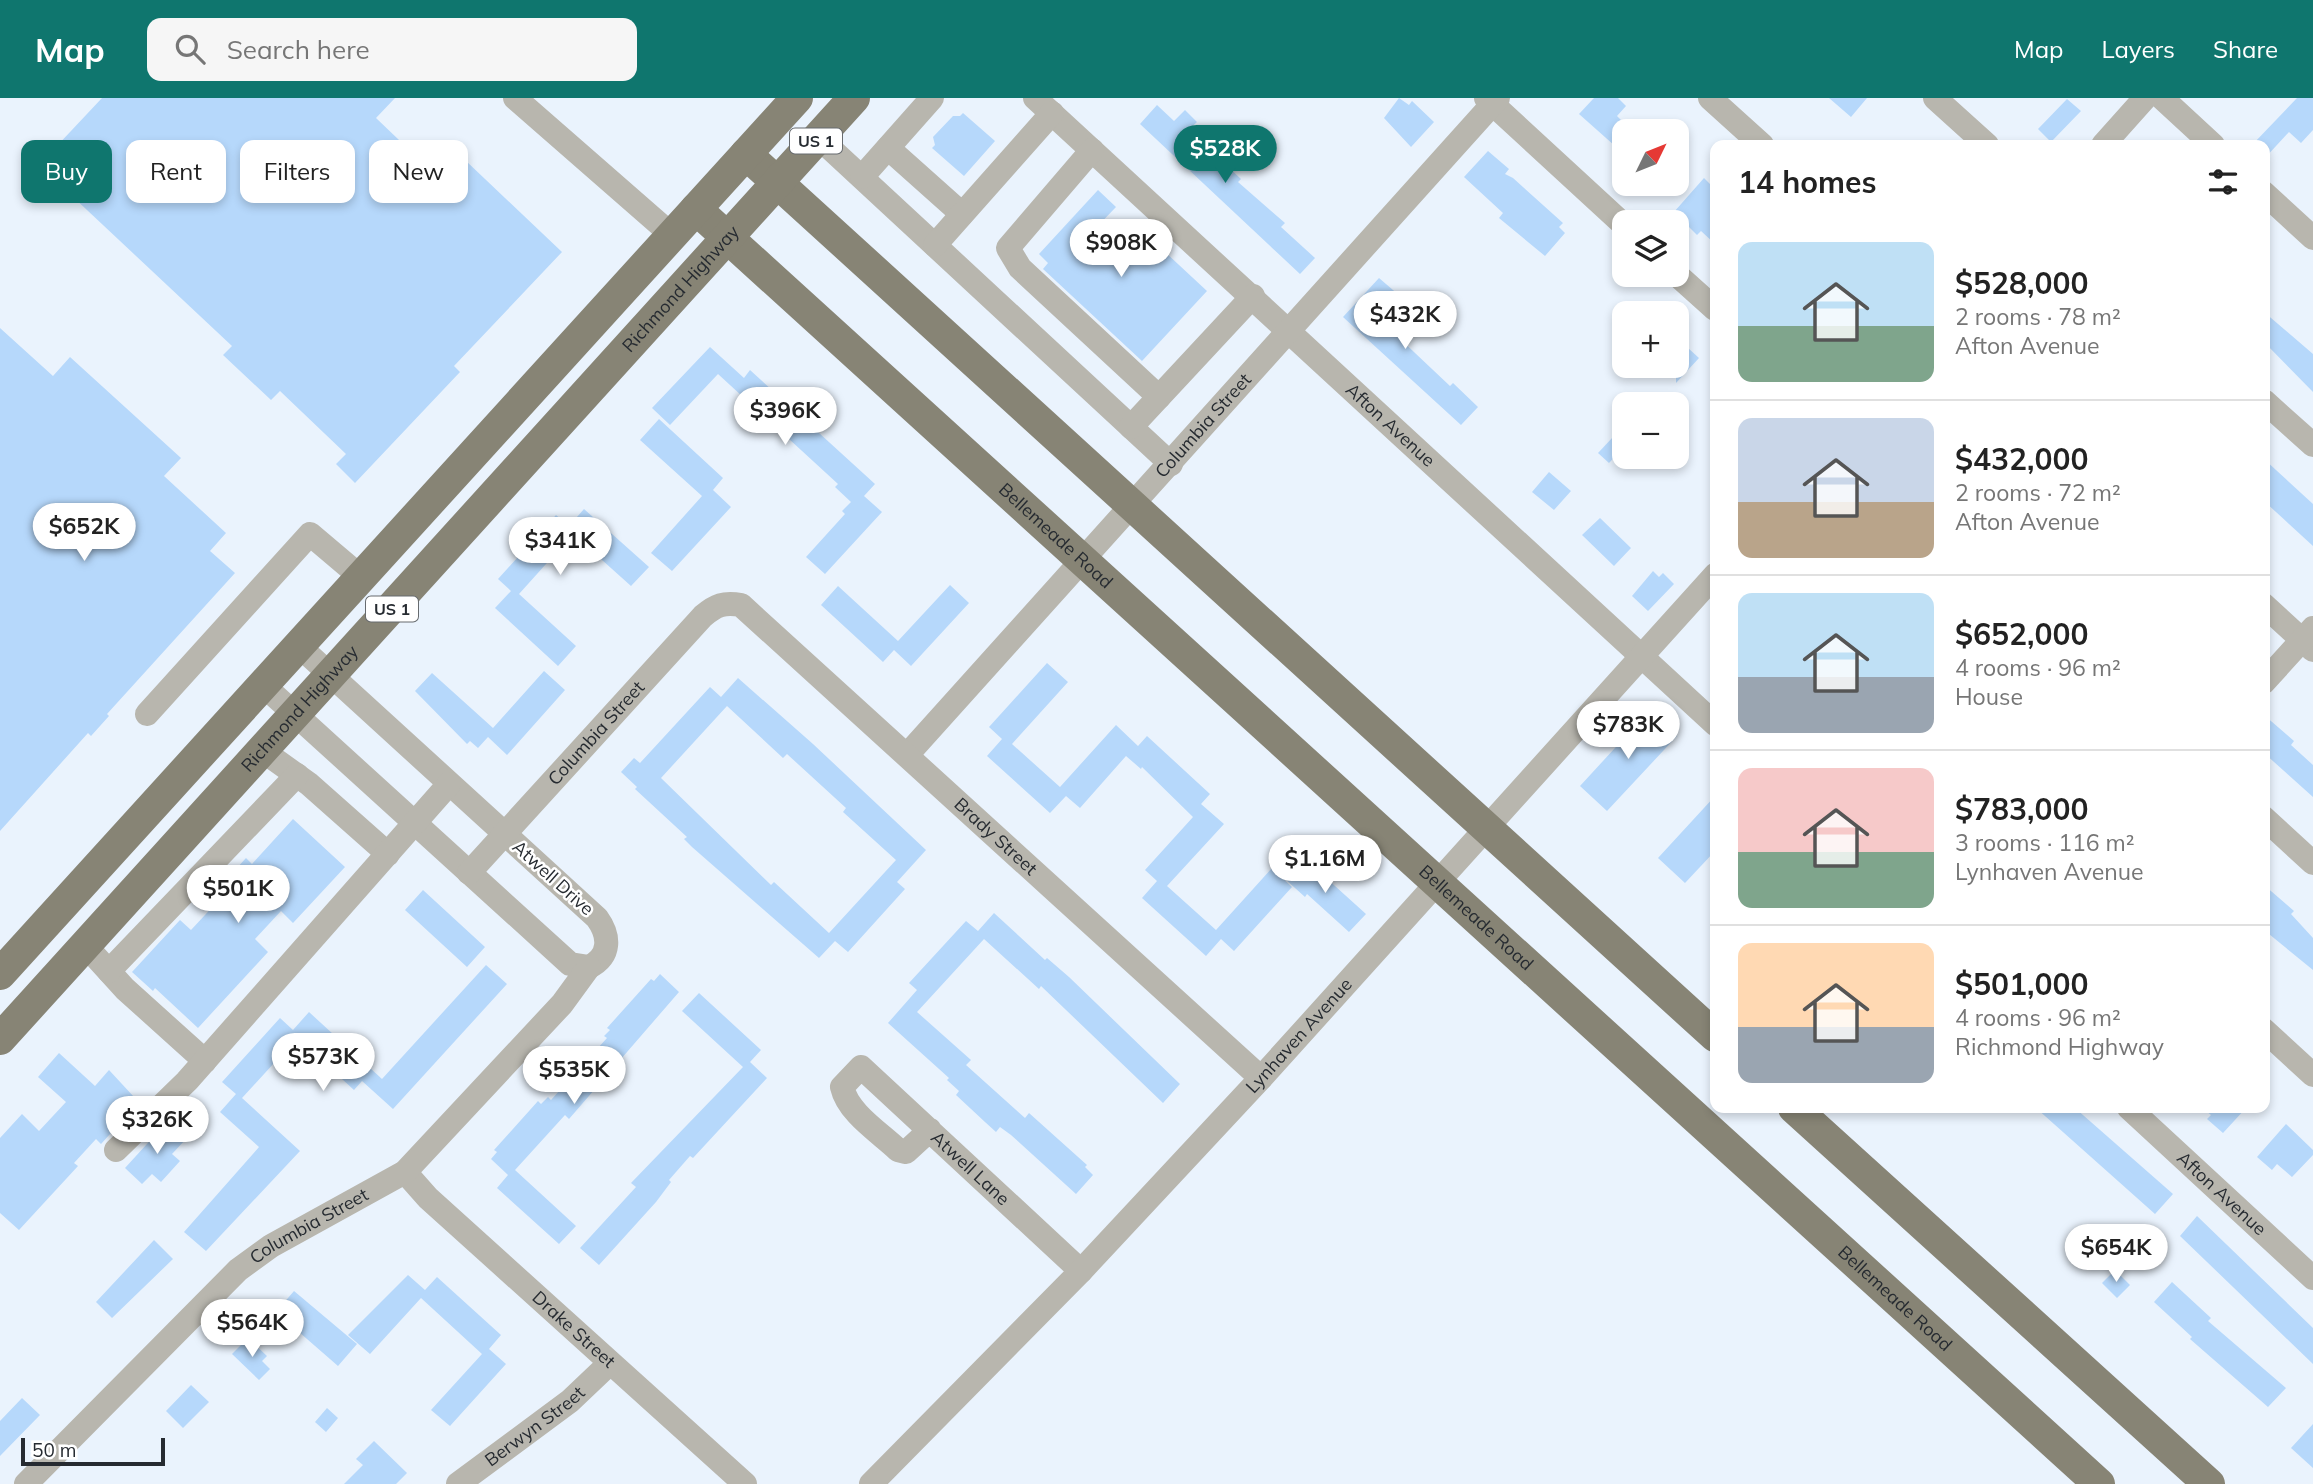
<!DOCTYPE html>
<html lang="en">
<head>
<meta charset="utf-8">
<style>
	body { margin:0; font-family:Mulish,sans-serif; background:#f6f6f6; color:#222; height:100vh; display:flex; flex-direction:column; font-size:26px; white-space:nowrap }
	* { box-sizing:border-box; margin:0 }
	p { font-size:23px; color:#767676 }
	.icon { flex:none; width:38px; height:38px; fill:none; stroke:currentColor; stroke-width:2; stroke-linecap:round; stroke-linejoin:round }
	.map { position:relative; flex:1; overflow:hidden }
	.drawer { position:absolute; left:1710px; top:42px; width:560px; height:973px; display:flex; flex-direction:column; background:#fff; border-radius:14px; box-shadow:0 4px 10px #0003 }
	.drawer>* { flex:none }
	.top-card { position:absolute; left:21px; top:42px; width:665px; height:63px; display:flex; gap:14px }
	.needle { width:46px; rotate:47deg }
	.tools { position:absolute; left:1612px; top:21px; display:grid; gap:14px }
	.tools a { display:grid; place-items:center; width:77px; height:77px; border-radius:14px; background:#fff; box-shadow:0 4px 10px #0003; font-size:35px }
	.scale { position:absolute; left:21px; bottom:18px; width:144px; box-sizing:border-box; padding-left:7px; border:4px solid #262b31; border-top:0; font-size:19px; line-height:24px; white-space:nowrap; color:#262b31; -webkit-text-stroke:5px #fff; paint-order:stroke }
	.price { position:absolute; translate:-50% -60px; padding:0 16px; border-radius:24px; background:#fff; color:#222; font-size:23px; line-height:46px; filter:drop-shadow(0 2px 4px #0008) }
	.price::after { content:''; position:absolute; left:50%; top:42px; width:21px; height:16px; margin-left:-10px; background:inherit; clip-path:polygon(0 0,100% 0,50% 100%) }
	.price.on { background:#0f766e; color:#fff }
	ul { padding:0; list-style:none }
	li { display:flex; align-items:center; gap:21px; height:175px; padding:0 28px }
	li+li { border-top:2px solid #e0e0e0 }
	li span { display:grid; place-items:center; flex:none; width:196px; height:140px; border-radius:14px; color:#555 }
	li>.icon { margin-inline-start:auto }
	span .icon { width:84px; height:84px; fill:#fffc; stroke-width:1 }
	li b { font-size:30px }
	h2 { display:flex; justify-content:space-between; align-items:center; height:84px; padding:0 28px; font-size:30px }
	.tag { padding:0 24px; border-radius:14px; background:#fff; box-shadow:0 4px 10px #0003; font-size:24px; line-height:63px }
	.tag.on { background:#0f766e; color:#fff }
	header { display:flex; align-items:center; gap:42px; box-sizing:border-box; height:98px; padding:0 35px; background:#0f766e; color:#fff }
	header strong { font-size:33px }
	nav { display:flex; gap:38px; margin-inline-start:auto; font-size:24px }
	.search { width:490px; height:63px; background:#f6f6f6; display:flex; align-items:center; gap:18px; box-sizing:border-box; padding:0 24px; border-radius:14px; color:#767676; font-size:26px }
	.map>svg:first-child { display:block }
	.building { fill:#b6d8fb; fill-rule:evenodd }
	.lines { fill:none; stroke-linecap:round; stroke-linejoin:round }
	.minor { stroke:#b8b6ae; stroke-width:24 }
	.major { stroke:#878475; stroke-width:32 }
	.labels { text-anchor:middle; stroke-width:5; stroke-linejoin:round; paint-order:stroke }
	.shield { fill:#fff; stroke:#676b6f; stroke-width:2 }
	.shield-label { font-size:16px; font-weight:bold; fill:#262b31 }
	.street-label { font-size:18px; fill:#262b31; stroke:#fff }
</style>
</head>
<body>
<header>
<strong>Map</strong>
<div class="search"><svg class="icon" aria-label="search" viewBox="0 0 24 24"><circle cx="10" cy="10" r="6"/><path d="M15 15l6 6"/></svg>Search here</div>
<nav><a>Map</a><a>Layers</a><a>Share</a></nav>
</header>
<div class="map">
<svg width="2313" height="1386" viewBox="0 0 2313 1386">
	<rect width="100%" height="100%" fill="#eaf3fd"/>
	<path class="building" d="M 102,0 L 395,0 L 376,20 L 444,85 L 465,62 L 562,154 L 454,268 L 460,274 L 355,385 L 336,366 L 346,356 L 280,293 L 271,302 L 223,257 L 232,248 L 39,67 Z
		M 1399,0 L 1409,7 L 1412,3 L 1434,24 L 1411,49 L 1384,20 Z
		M 1594,0 L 1618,0 L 1626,8 L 1617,18 L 1624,25 L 1624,56 L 1579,16 Z
		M 1829,0 L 1867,0 L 1851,19 Z
		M 2297,0 L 2313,0 L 2313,32 L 2301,45 L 2289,34 L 2264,61 L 2264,47 L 2252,47 Z
		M 2067,1 L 2081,13 L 2051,44 L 2038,31 Z
		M 1157,7 L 1174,23 L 1185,12 L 1197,24 L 1184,36 L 1207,58 L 1211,53 L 1241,81 L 1238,84 L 1285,125 L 1281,129 L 1315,160 L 1300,176 L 1140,26 Z
		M 963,15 L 995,43 L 964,78 L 932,50 L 935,47 L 933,39 L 953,18 L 960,18 Z
		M 1488,53 L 1509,71 L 1505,76 L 1513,80 L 1563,125 L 1559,129 L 1565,135 L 1545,158 L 1499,120 L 1503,115 L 1464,79 Z
		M 1704,80 L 1715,91 L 1715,146 L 1701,133 L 1697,137 L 1674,114 Z
		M 1098,92 L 1116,109 L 1090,136 L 1109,155 L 1136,127 L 1207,193 L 1142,263 L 1043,171 L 1048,165 L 1039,156 Z
		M 1379,180 L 1400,198 L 1379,221 L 1450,288 L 1453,285 L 1478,309 L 1461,327 L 1343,219 Z
		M 2264,214 L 2313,256 L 2313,294 L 2264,244 Z
		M 0,230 L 53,278 L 70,259 L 181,360 L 164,378 L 226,435 L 210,453 L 235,475 L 107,616 L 109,618 L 91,638 L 88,635 L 0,733 Z
		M 1676,239 L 1699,260 L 1676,285 Z
		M 710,249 L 744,280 L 750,272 L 875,386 L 864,398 L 882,414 L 825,476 L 806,459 L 845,416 L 842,413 L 851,404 L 835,389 L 838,386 L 718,276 L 670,327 L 652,310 Z
		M 659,321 L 723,380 L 713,392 L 731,409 L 672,473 L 651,455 L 702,398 L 640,342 Z
		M 1613,339 L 1624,349 L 1609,365 L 1598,355 Z
		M 2264,361 L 2313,406 L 2313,448 L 2264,403 Z
		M 1549,374 L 1571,393 L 1554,412 L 1532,394 Z
		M 584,411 L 649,469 L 631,488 L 573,436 L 519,496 L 576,548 L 558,568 L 495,510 L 511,493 L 498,481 L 556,417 L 569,428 Z
		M 1600,420 L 1631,450 L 1614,468 L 1582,437 Z
		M 1653,473 L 1659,479 L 1663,475 L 1674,486 L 1648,513 L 1632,498 Z
		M 950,487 L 969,505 L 911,568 L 894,552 L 883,564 L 821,507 L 838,488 L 898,543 Z
		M 1047,565 L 1068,584 L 1012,646 L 1060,689 L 1116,627 L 1138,648 L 1147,638 L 1210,696 L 1201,706 L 1224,726 L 1167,788 L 1216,832 L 1272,770 L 1292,789 L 1234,853 L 1221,841 L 1206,858 L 1142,800 L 1157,783 L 1145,772 L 1193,719 L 1142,669 L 1141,671 L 1126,658 L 1080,710 L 1066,698 L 1050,715 L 987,658 L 1002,641 L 989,629 Z
		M 544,573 L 565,592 L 507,657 L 488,639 L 478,650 L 470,643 L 467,646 L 415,593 L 432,575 L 493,630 Z
		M 738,580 L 813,646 L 926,752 L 897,784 L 905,791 L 848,854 L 835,843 L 819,860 L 692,749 L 684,741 L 687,739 L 635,691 L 637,689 L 621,674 L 634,660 L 640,665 L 710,589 L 721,599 ZM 727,608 L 783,660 L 787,656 L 846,710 L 843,714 L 896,762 L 829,835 L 774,784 L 771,787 L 661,680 Z
		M 1649,613 L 1677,638 L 1607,713 L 1580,688 Z
		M 2264,617 L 2294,643 L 2291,647 L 2313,667 L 2313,699 L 2264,655 Z
		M 1715,698 L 1715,753 L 1685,785 L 1658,760 Z
		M 293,721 L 345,769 L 293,825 L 281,813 L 255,841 L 268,854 L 198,930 L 155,890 L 153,893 L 132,874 L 180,822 L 191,832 L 232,788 L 226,782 L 246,760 L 252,766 Z
		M 1304,760 L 1366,816 L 1349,834 L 1307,796 L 1305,799 L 1285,781 Z
		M 2264,787 L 2294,813 L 2291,816 L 2313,840 L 2313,872 L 2264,832 Z
		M 423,792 L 485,849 L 467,869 L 405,812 Z
		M 994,815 L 1045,862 L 1047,860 L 1069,879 L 1180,986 L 1163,1005 L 1041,888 L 1039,891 L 984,841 L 917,914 L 971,962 L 966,967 L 1025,1020 L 1029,1015 L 1087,1067 L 1085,1069 L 1093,1077 L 1076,1096 L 1011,1037 L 1000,1029 L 996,1034 L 985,1024 L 956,997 L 959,993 L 947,982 L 949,980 L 888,925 L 917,892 L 909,885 L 966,823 L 978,833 Z
		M 486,867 L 507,886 L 393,1011 L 362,983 L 354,992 L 297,940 L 242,1000 L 300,1053 L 206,1153 L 184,1134 L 259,1049 L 220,1014 L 236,996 L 222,984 L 280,920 L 293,932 L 309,914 L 382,981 Z
		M 660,876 L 679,894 L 569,1021 L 565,1017 L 515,1072 L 576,1128 L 559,1146 L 497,1090 L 508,1077 L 491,1061 L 497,1054 L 494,1052 L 538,1003 L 541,1006 L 548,999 L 551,1002 L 607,940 L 604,938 L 610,932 L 607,930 L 651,881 L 654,883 Z
		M 699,895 L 761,952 L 750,964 L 767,980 L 693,1060 L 690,1058 L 669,1082 L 671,1084 L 656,1104 L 599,1167 L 580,1150 L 636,1089 L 631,1085 L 743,969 L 682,913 Z
		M 59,955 L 95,988 L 109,972 L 134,999 L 126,1008 L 131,1013 L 101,1046 L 96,1041 L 74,1065 L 78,1068 L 19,1132 L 0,1115 L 0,1040 L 22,1016 L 39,1033 L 66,1004 L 38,979 Z
		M 2036,1010 L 2075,1010 L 2173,1096 L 2155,1116 Z
		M 2202,1010 L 2246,1010 L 2223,1035 L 2207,1021 L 2211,1017 Z
		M 167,1024 L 186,1041 L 172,1056 L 180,1063 L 161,1084 L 152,1076 L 142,1086 L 125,1070 Z
		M 2286,1026 L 2313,1052 L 2313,1057 L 2292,1079 L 2277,1066 L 2272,1072 L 2257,1059 Z
		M 2197,1118 L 2313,1230 L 2313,1266 L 2180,1138 Z
		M 154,1142 L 173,1161 L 112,1220 L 96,1204 Z
		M 2115,1172 L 2130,1187 L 2117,1200 L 2102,1185 Z
		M 408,1177 L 425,1192 L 437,1179 L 501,1237 L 489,1251 L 506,1266 L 450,1328 L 431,1312 L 482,1256 L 421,1200 L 370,1256 L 348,1237 Z
		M 2172,1184 L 2211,1220 L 2208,1223 L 2286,1290 L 2268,1309 L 2190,1241 L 2192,1239 L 2154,1204 Z
		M 294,1193 L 357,1246 L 338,1268 L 276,1214 Z
		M 248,1240 L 267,1258 L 262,1263 L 270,1271 L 259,1282 L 232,1256 Z
		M 191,1287 L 209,1304 L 183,1330 L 166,1313 Z
		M 22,1300 L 40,1317 L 0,1358 L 0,1323 Z
		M 327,1310 L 338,1320 L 326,1334 L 315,1324 Z
		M 2313,1326 L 2313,1370 L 2291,1350 Z
		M 374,1343 L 407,1375 L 396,1386 L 344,1386 L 363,1367 L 356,1361 Z"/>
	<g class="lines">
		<g class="minor">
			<path d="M 515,0 L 673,138"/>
			<path id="s1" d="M 1035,0 L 1715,626"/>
			<path d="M 1486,0 L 1624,127"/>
			<path d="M 1710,0 L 1762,47"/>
			<path d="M 1935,0 L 1987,47"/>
			<path d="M 2162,0 L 2213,47"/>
			<path d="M 819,40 L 1171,366"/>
			<path d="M 2103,47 L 2145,0"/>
			<path d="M 888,50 L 962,116"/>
			<path d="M 1092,52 L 1008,150 L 1020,170 L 1159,299"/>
			<path d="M 862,79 L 932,0"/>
			<path d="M 2264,95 L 2313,140"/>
			<path d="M 935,147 L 1052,15"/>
			<path d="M 1676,176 L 1715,211"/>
			<path d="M 2264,303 L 2313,347"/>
			<path d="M 1131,329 L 1253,198"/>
			<path d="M 2264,507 L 2313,552"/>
			<path d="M 2264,584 L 2313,530"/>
			<path d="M 263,587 L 570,866 L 589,869 C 611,858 610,838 597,820 L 299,548"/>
			<path d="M 147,616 L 310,436 L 362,480"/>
			<path d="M 263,653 L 309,686 L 388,756"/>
			<path id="s2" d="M 907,657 L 1498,0"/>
			<path d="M 2264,720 L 2313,765"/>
			<path id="s3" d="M 469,775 L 703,518 C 716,507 724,504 741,507 L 1261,980"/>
			<path d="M 85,847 L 125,891 L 205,963"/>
			<path d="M 109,873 L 297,677"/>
			<path d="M 2264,932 L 2313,977"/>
			<path id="s4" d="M 2129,1010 L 2313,1180"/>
			<path id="s5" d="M 930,1032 L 906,1054 L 898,1052 C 879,1034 848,1015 842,989 L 861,969 L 1081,1173"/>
			<path d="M 116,1052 L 187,983 L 449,686"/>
			<path id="s6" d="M 405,1074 L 428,1100 L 745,1386"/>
			<path id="s7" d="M 26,1386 L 238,1172 L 271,1148 L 405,1074 L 562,906 L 589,869"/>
			<path id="s8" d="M 458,1386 L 570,1303 L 610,1265"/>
			<path id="s9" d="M 871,1386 L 1081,1173 L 1261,980 L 1715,477"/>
		</g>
		<g class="major">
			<path d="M 746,56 L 1715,938"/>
			<path id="s10" d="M 696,111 L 2099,1386"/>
			<path d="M 0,876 L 797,0"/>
			<path id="s11" d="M 0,941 L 854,0"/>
			<path d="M 1794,1010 L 2209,1386"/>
		</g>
	</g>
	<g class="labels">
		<g class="shield">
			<rect x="790" y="30.5" width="52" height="25" rx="5"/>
			<rect x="366" y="498.5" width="52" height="25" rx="5"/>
		</g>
		<g class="shield-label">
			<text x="816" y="49">US 1</text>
			<text x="392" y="517">US 1</text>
		</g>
		<g class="street-label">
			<text dy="6" stroke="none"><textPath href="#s11" startOffset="1013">Richmond Highway</textPath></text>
			<text dy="6" stroke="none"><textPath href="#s1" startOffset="483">Afton Avenue</textPath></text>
			<text dy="6" stroke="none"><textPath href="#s2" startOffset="443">Columbia Street</textPath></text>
			<text dy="6" stroke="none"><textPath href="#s10" startOffset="486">Bellemeade Road</textPath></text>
			<text dy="6" stroke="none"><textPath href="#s11" startOffset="446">Richmond Highway</textPath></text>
			<text dy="6" stroke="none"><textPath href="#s3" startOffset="189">Columbia Street</textPath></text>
			<text dy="6" stroke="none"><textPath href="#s3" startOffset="733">Brady Street</textPath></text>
			<text transform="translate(553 780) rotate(42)" y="6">Atwell Drive</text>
			<text dy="6" stroke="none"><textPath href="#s10" startOffset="1054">Bellemeade Road</textPath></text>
			<text dy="6" stroke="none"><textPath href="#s9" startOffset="620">Lynhaven Avenue</textPath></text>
			<text dy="6" stroke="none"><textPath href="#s5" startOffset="303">Atwell Lane</textPath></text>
			<text dy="6" stroke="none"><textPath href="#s4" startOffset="126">Afton Avenue</textPath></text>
			<text dy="6" stroke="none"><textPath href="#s7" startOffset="385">Columbia Street</textPath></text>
			<text dy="6" stroke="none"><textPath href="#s10" startOffset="1620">Bellemeade Road</textPath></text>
			<text dy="6" stroke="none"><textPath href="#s6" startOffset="231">Drake Street</textPath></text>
			<text dy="6" stroke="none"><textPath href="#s8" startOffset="96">Berwyn Street</textPath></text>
		</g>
	</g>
</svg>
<div class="tools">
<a><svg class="needle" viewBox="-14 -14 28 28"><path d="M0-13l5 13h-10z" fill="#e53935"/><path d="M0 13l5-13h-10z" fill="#767676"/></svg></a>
<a><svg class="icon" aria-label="layers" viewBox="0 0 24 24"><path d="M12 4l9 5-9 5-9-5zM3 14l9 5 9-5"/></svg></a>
<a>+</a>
<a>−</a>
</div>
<div class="scale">50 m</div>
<b class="price on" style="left:1225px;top:87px">$528K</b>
<b class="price" style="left:1121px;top:181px">$908K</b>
<b class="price" style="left:1405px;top:253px">$432K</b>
<b class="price" style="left:785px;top:349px">$396K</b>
<b class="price" style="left:84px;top:465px">$652K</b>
<b class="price" style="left:560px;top:479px">$341K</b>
<b class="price" style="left:1628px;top:663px">$783K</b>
<b class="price" style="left:1325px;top:797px">$1.16M</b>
<b class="price" style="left:238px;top:827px">$501K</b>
<b class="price" style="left:323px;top:995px">$573K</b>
<b class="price" style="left:574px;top:1008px">$535K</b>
<b class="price" style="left:157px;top:1058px">$326K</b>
<b class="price" style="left:2116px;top:1186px">$654K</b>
<b class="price" style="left:252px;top:1261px">$564K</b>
<div class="top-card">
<a class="tag on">Buy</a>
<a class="tag">Rent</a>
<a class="tag">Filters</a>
<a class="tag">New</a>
</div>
<section class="drawer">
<h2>14 homes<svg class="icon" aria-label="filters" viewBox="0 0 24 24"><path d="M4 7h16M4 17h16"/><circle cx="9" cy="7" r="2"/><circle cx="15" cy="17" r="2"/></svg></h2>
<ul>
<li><span style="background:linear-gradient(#bfe0f5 60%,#7fa58c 0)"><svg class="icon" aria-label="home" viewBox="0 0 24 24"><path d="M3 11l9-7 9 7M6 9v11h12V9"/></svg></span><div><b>$528,000</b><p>2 rooms · 78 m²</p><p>Afton Avenue</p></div></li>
<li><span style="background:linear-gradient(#c9d6e8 60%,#b9a48a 0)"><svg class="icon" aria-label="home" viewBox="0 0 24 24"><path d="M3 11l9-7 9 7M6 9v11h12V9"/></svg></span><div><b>$432,000</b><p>2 rooms · 72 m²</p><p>Afton Avenue</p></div></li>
<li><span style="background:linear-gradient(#bfe0f5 60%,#9aa5b1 0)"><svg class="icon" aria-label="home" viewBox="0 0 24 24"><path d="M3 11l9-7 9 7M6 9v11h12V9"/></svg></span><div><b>$652,000</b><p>4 rooms · 96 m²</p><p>House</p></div></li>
<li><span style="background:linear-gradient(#f6c9c9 60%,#7fa58c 0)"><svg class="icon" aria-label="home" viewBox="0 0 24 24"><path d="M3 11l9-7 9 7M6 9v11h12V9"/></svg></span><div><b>$783,000</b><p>3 rooms · 116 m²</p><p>Lynhaven Avenue</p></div></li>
<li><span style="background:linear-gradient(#ffd9b3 60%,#9aa5b1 0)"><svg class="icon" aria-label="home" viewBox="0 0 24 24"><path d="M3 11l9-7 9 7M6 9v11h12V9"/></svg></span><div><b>$501,000</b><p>4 rooms · 96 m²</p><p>Richmond Highway</p></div></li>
</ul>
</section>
</div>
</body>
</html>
